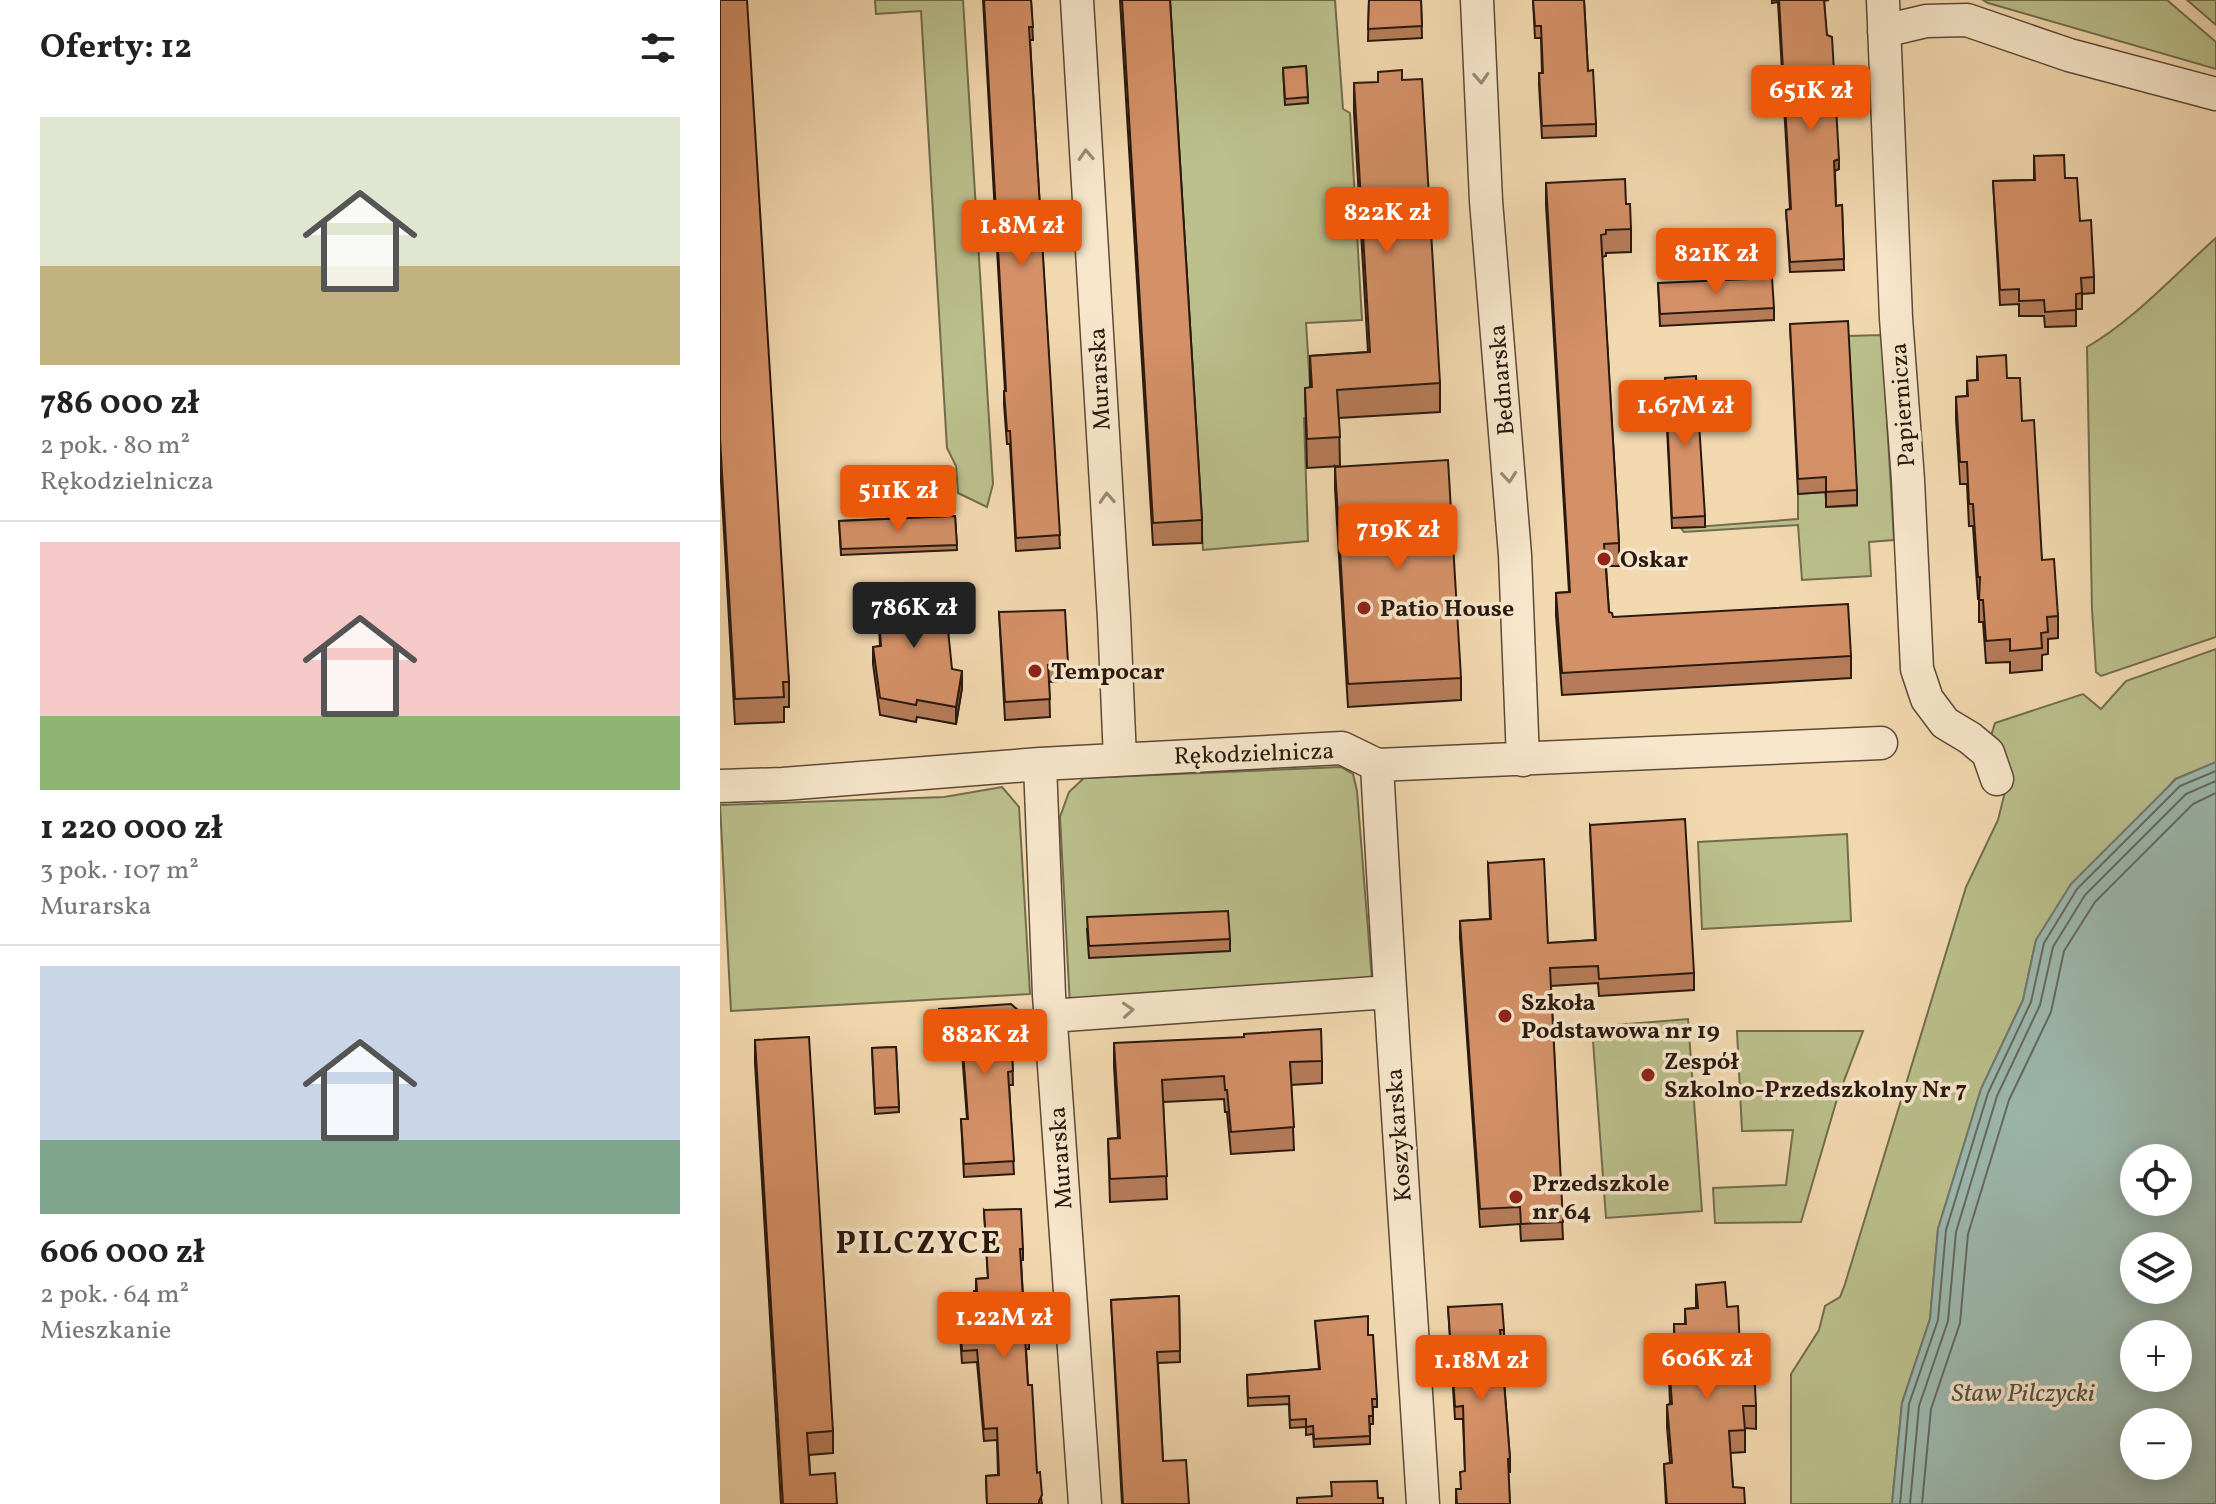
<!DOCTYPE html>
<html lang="pl">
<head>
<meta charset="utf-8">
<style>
	body { margin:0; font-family:Vollkorn,serif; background:#f2f2f2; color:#222; height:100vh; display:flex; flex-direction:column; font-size:30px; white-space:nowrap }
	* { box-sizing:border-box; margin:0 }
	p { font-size:26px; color:#767676 }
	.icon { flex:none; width:44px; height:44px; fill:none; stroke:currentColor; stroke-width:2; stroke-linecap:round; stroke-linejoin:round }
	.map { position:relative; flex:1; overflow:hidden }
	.sheet { display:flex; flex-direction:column; background:#fff; width:720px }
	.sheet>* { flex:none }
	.buttons { position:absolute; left:1400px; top:1144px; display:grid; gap:16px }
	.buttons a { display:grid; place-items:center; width:72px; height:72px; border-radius:50%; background:#fff; box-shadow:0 4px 20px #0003; font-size:40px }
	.price { position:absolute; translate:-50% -68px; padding:0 18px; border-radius:8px; background:#ea580c; color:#fff; font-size:26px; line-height:52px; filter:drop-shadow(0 2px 4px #0008) }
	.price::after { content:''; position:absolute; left:50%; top:48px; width:24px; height:18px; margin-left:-12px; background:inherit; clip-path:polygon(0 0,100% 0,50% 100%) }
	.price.on { background:#222; color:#fff }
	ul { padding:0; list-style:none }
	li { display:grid; align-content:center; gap:16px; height:424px; padding:0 40px }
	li+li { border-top:2px solid #e0e0e0 }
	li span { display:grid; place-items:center; height:248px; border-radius:0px; color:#555 }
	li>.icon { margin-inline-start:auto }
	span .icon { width:144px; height:144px; fill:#fffc; stroke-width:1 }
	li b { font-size:34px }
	h2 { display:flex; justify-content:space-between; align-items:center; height:96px; padding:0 40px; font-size:34px }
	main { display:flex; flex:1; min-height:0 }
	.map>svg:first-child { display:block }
	.green { fill:#babf8b; stroke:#726c4d; stroke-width:2 }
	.water { fill:#9cb9b0; stroke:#6e7970; stroke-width:2; fill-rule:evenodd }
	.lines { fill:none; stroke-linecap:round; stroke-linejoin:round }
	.shore { stroke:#636960; stroke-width:2 }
	.street-casing { stroke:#5c4937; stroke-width:35 }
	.street { stroke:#f7e6cb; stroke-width:32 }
	.wall { fill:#b67c59; stroke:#2a190f; stroke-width:2 }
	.shaded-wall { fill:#946548; stroke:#2a190f; stroke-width:2 }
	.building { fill:#d49067; stroke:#2a190f; stroke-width:2 }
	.oneway { stroke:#9b8a76 }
	.poi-dot { fill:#8f2418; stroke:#f7e6cb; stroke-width:3 }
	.labels { text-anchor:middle; stroke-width:7; stroke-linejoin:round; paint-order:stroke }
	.street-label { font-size:24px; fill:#2a190f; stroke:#f7e6cb }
	.poi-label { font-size:24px; font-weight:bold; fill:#2a190f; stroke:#f7e6cb; text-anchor:start }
	.water-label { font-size:26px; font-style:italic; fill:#525147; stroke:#f7e6cb }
	.district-label { font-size:32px; font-weight:bold; letter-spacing:2px; fill:#2a190f; stroke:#f7e6cb }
</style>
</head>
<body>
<main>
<section class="sheet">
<h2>Oferty: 12<svg class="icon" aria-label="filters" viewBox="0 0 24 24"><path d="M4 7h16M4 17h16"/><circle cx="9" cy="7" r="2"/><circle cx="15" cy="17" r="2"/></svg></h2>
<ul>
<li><span style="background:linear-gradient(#dfe7d0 60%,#c2b280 0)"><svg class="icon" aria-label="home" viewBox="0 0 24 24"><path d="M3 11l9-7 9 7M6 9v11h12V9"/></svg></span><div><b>786 000 zł</b><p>2 pok. · 80 m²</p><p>Rękodzielnicza</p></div></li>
<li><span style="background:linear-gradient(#f6c9c9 70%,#8fb573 0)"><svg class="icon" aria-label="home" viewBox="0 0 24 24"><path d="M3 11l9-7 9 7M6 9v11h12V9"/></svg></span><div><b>1 220 000 zł</b><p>3 pok. · 107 m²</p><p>Murarska</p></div></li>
<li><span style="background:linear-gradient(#c9d6e8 70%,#7fa58c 0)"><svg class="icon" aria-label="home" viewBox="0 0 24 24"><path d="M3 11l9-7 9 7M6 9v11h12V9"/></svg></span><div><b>606 000 zł</b><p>2 pok. · 64 m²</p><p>Mieszkanie</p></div></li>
</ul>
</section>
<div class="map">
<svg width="1496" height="1504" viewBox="0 0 1496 1504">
	<rect width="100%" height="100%" fill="#f2d8af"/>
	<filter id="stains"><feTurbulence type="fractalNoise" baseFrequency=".0025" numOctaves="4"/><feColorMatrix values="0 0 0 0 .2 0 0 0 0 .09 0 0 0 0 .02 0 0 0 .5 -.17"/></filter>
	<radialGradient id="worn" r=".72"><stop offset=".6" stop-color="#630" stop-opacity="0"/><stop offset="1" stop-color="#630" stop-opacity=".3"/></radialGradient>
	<path class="green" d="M 155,0 L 243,0 L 273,484 L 267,507 L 238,493 L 236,466 L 227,448 L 201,11 L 156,14 Z
		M 448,0 L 615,0 L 623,109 L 630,113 L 642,320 L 586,323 L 592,416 L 584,418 L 588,541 L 483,550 Z
		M 1263,0 L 1447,0 L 1496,42 L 1496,69 L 1268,3 Z
		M 1467,0 L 1496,0 L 1496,25 Z
		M 1496,238 L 1496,637 L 1381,676 L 1376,672 L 1372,609 L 1367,347 C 1415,319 1454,275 1496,238 Z
		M 1162,335 L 1174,540 L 1149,542 L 1151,576 L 1082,580 L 1078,525 L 964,532 L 961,528 L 1078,519 L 1078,494 L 1105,492 L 1107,507 L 1137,506 L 1128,336 Z
		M 1496,649 L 1496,762 L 1455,779 L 1316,940 L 1303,1000 L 1261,1089 L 1218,1229 L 1210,1319 L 1182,1403 L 1172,1504 L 1071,1504 L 1071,1374 L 1099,1330 L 1105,1306 L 1120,1297 L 1125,1284 L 1246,887 L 1278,820 L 1286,788 L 1269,742 L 1275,723 L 1363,694 L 1381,709 L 1406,681 Z
		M 621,767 L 633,774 L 637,791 L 652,980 L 350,1006 L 340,817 L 349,792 L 364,778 Z
		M 282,787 L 299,807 L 310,994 L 11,1011 L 0,805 L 224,797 Z
		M 1127,834 L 1131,921 L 982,929 L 978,842 Z
		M 968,1019 L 982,1211 L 886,1218 L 872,1027 Z
		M 1017,1031 L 1143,1031 L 1117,1099 L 1081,1222 L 995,1223 L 993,1188 L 1066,1185 L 1073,1130 L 1022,1131 Z"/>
	<path class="water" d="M 1496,762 L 1496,1504 L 1172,1504 L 1182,1403 L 1210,1319 L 1218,1229 L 1261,1089 L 1303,1000 L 1316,940 L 1351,884 L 1456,779 ZM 1414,1158 L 1458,1158 L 1458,1202 L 1414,1202 ZM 1414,1246 L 1458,1246 L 1458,1290 L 1414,1290 ZM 1414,1334 L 1458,1334 L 1458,1378 L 1414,1378 ZM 1414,1422 L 1458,1422 L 1458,1466 L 1414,1466 Z"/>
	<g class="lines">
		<path class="shore" d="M 1180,1504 L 1189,1404 L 1218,1320 L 1226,1230 L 1268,1093 L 1311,1002 L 1324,943 L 1357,889 L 1460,786 L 1496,771
			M 1190,1504 L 1199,1406 L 1228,1321 L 1236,1232 L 1277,1096 L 1320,1005 L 1333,947 L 1365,895 L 1466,794 L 1496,781
			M 1202,1504 L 1211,1409 L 1240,1323 L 1248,1234 L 1289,1100 L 1331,1012 L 1344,951 L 1375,902 L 1473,804 L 1496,793"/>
		<defs>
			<path id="street" d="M 357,0 L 394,618 L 400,759
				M 757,0 L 766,201 L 795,555 L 803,760
				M 1163,0 L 1176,318 L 1188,480 L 1197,669 L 1207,699 L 1225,723 L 1250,738 L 1268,753 L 1277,779
				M 1164,31 L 1206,21 L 1247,20 L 1349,55 L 1496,94
				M 320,764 L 329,995 L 365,1504
				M 657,765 C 670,1012 688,1258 703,1504
				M 0,786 L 63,784 L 320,764 L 622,748 L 657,765 L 1161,743
				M 330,1016 L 669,992"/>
		</defs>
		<use href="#street" class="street-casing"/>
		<use href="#street" class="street"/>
	</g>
	<path class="wall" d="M 0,0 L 69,682 L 69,707 L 64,707 L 64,722 L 15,724 L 0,463 Z
		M 263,0 L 311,0 L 313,40 L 310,40 L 340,548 L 296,551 L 290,444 L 287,444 L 284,404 L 284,391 L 285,391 Z
		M 400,0 L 450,0 L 482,520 L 482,543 L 433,545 Z
		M 649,0 L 701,0 L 702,38 L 648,41 Z
		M 813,0 L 864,0 L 868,71 L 876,124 L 876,136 L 822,138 L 819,84 L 819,73 L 822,73 L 821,38 L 815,38 Z
		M 1052,0 L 1109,0 L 1104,1 L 1105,17 L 1119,169 L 1115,171 L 1116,206 L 1122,205 L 1124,270 L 1070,272 L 1066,210 L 1070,209 L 1058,2 L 1052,3 Z
		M 586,66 L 588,103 L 565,105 L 563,68 Z
		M 634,83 L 720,383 L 720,412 L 619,418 L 620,466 L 587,468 L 585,388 L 590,388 L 590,356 L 648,352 L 634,112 Z
		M 1314,156 L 1345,178 L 1360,221 L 1374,277 L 1374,293 L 1362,294 L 1362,309 L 1356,309 L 1356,326 L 1325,327 L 1324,316 L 1299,316 L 1299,304 L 1280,305 L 1273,181 L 1314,180 Z
		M 826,183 L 906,204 L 911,229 L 911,252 L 886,253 L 886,256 L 882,257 L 899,543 L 899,566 L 886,566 L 889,612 L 893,617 L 1131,656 L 1131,678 L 842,695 L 836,615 L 836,593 L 849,592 L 826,205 Z
		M 938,283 L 1054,308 L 1054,320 L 940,326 Z
		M 1070,324 L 1137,490 L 1137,505 L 1106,507 L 1106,492 L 1078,494 Z
		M 1257,357 L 1287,378 L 1302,421 L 1322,560 L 1338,616 L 1338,638 L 1328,639 L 1328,654 L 1322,655 L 1322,670 L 1290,673 L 1290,662 L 1266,663 L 1263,622 L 1259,622 L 1259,599 L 1258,599 L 1253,526 L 1249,526 L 1247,484 L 1240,484 L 1236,419 L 1236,397 L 1247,396 L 1247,381 L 1257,380 Z
		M 945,388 L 985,516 L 985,527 L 952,528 Z
		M 615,467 L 741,678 L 741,700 L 628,707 L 615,489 Z
		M 235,516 L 237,550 L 121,555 L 119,521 Z
		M 157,589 L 219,630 L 232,669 L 242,688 L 236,724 L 197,717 L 196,722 L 160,715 L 153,664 L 153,647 L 160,646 Z
		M 279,612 L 348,663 L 348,680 L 329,682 L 330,717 L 285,720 Z
		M 870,825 L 974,973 L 974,990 L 879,996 L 878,983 L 831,986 L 843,1239 L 801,1241 L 800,1224 L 760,1227 L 740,938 L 740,921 L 770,919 L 768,863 L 828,943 L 875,940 Z
		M 367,929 L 510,939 L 510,951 L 369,958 Z
		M 219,1009 L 299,1011 L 300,1048 L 292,1049 L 293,1085 L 289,1085 L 294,1174 L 244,1177 L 241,1119 L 247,1119 L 242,1052 L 221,1053 Z
		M 35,1040 L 113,1431 L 113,1453 L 89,1455 L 90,1475 L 117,1504 L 61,1504 L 35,1063 Z
		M 394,1043 L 602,1061 L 602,1083 L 571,1085 L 574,1150 L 511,1154 L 507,1112 L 505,1112 L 504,1099 L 443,1102 L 447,1199 L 390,1202 L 388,1139 L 398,1138 L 394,1066 Z
		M 176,1047 L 179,1112 L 155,1114 L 152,1048 Z
		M 264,1210 L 303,1249 L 303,1260 L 301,1260 L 303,1298 L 309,1337 L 309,1349 L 306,1349 L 308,1385 L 317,1473 L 322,1504 L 267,1504 L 266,1476 L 278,1475 L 277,1440 L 264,1441 L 257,1362 L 242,1363 L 238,1307 L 238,1296 L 254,1294 L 256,1291 L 256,1279 L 268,1278 Z
		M 976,1285 L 1007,1307 L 1036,1406 L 1036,1429 L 1025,1428 L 1025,1452 L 1010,1453 L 1013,1487 L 1025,1504 L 946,1504 L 944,1464 L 950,1463 L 947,1427 L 947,1405 L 950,1404 L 948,1350 L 954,1350 L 954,1324 L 965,1324 L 965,1309 L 976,1308 Z
		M 459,1296 L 460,1362 L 438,1363 L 443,1461 L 469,1504 L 402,1504 L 391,1300 Z
		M 728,1307 L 784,1330 L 784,1342 L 781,1342 L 790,1459 L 790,1472 L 788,1472 L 790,1504 L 736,1504 L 736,1489 L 741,1489 L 745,1471 L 743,1419 L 735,1419 Z
		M 595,1321 L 648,1335 L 657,1399 L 657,1407 L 653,1407 L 653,1424 L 650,1424 L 650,1444 L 594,1447 L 593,1434 L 586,1435 L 586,1427 L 570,1428 L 569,1404 L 528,1406 L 527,1375 L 599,1369 Z"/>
	<path class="shaded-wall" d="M 1119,159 L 1119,169 L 1114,171 L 1114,161 Z
		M 242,671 L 242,688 L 236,724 L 236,707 Z"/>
	<path class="building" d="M 0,0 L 27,0 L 69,682 L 63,682 L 64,697 L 15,699 L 0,438 Z
		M 264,0 L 311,0 L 313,27 L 309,27 L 340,535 L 296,538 L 290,431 L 287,431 L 284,391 L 286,391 Z
		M 402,0 L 450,0 L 482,520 L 433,523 Z
		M 649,0 L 701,0 L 702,26 L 648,29 Z
		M 813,0 L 864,0 L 868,71 L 873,70 L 876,124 L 822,126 L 819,73 L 823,73 L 821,26 L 815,26 Z
		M 1059,0 L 1104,0 L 1107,35 L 1112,37 L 1119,159 L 1114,161 L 1116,206 L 1122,205 L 1124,259 L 1070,262 L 1066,210 L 1071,209 Z
		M 586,66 L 588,97 L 565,99 L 563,68 Z
		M 682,70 L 682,80 L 702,79 L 720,383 L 617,390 L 620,437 L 587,439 L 585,388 L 592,387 L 590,356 L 650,352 L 634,83 L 658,82 L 658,72 Z
		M 1344,155 L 1345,178 L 1357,178 L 1360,221 L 1371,220 L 1374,277 L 1361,278 L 1362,293 L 1356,294 L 1356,310 L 1325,312 L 1324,300 L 1299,301 L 1299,289 L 1280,290 L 1273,181 L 1315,180 L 1314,156 Z
		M 905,179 L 906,204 L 910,204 L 911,229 L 886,230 L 886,234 L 881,235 L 899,543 L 884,544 L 889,612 L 892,613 L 893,617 L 1128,604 L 1131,656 L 842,673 L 836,593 L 850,592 L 826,183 Z
		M 1052,278 L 1054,308 L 940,314 L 938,283 Z
		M 1128,321 L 1137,490 L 1106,492 L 1106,477 L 1078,479 L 1070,324 Z
		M 1286,355 L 1287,378 L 1300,378 L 1302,421 L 1314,420 L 1322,560 L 1334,559 L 1338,616 L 1327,617 L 1328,632 L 1321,633 L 1322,648 L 1290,651 L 1290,639 L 1266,641 L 1263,600 L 1259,600 L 1260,577 L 1258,577 L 1253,504 L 1249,504 L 1247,462 L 1240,462 L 1236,397 L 1248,396 L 1247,381 L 1258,380 L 1257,357 Z
		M 976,376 L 985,516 L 952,518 L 945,378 Z
		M 728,460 L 741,678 L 628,684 L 615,467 Z
		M 235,516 L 237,545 L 121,549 L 119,521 Z
		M 216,588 L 219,630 L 228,630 L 232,669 L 242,671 L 236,707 L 197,700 L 196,705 L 160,698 L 153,647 L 161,646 L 157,589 Z
		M 345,610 L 348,663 L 328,665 L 330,699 L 285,702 L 279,612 Z
		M 965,819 L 974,973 L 879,979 L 878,966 L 830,968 L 843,1222 L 801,1224 L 800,1207 L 760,1209 L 740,921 L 771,919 L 768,863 L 824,859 L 828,943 L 876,940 L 870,825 Z
		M 508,911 L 510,939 L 369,946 L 367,917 Z
		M 291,1004 L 299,1011 L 300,1035 L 291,1035 L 293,1071 L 288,1072 L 294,1161 L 244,1164 L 241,1119 L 248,1119 L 242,1038 L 221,1039 L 219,1009 Z
		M 601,1029 L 602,1061 L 570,1062 L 574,1127 L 511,1132 L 507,1090 L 505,1090 L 504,1076 L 442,1080 L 447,1176 L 390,1179 L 388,1139 L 400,1138 L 394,1043 L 524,1037 L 524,1034 Z
		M 89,1037 L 113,1431 L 87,1433 L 90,1475 L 115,1473 L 117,1504 L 63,1504 L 35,1040 Z
		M 176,1047 L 179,1107 L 155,1108 L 152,1048 Z
		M 301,1209 L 303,1249 L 300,1249 L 303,1298 L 306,1297 L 309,1337 L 305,1337 L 308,1385 L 312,1385 L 317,1473 L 320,1472 L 322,1495 L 319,1501 L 319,1504 L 267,1504 L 266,1476 L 279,1475 L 277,1428 L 264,1429 L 257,1350 L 242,1351 L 238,1296 L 254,1294 L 254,1291 L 257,1291 L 256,1279 L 268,1278 L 264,1210 Z
		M 1005,1282 L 1007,1307 L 1018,1306 L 1020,1349 L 1033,1348 L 1036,1406 L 1023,1406 L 1025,1430 L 1009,1431 L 1013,1487 L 1024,1488 L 1025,1504 L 947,1504 L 944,1464 L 952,1463 L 947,1405 L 952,1404 L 948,1350 L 955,1350 L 954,1324 L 966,1324 L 965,1309 L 978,1308 L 976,1285 Z
		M 459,1296 L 460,1351 L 437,1352 L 443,1461 L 466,1460 L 469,1504 L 403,1504 L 391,1300 Z
		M 782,1304 L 784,1330 L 780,1330 L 790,1459 L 788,1459 L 790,1504 L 737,1504 L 736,1489 L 741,1489 L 740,1472 L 745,1471 L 743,1406 L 735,1407 L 728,1307 Z
		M 648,1316 L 648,1335 L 653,1335 L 657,1399 L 652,1399 L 653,1416 L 649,1416 L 650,1436 L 594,1439 L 593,1426 L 586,1427 L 586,1419 L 570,1420 L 569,1396 L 528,1398 L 527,1375 L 600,1369 L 595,1321 Z
		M 657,1481 L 658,1498 L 663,1498 L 663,1504 L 577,1504 L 577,1498 L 612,1496 L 611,1482 Z"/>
	<defs><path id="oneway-chevron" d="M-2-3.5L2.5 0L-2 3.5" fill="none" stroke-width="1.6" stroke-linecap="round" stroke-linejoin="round" transform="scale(2)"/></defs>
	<g class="oneway">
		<use href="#oneway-chevron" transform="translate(761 78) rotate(87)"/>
		<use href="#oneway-chevron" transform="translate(366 155) rotate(-93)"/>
		<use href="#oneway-chevron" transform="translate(789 477) rotate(85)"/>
		<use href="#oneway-chevron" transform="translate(387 498) rotate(-93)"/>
		<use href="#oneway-chevron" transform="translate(408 1010) rotate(-4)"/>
	</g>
	<g class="poi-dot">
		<circle cx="884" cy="559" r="8"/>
		<circle cx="644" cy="608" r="8"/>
		<circle cx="315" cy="671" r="8"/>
		<circle cx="785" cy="1016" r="8"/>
		<circle cx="928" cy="1075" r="8"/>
		<circle cx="796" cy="1197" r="8"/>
	</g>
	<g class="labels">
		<g class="street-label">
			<text transform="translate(379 379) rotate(-93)" y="8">Murarska</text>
			<text transform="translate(781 380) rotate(-95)" y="8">Bednarska</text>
			<text transform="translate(1182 405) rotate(-94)" y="8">Papiernicza</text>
			<text transform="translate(534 753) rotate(-2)" y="8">Rękodzielnicza</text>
			<text transform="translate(678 1135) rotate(-94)" y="8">Koszykarska</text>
			<text transform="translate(340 1158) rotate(-94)" y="8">Murarska</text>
		</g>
		<g class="poi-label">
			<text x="900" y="567">Oskar</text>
			<text x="660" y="616">Patio House</text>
			<text x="331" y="679">Tempocar</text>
			<text x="801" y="1010">Szkoła<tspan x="801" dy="28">Podstawowa nr 19</tspan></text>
			<text x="944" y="1069">Zespół<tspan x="944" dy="28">Szkolno-Przedszkolny Nr 7</tspan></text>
			<text x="812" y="1191">Przedszkole<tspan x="812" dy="28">nr 64</tspan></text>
		</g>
		<g class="water-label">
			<text x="1303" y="1401">Staw Pilczycki</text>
		</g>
		<g class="district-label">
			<text x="199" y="1253">PILCZYCE</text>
		</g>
	</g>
	<rect width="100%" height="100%" filter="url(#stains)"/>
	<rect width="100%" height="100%" fill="url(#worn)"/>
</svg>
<div class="buttons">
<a><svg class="icon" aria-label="locate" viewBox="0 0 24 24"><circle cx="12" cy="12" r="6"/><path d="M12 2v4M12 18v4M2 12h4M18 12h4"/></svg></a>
<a><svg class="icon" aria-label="layers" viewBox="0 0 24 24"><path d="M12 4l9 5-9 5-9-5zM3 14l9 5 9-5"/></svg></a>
<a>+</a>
<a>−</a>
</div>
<b class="price" style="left:1091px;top:133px">651K zł</b>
<b class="price" style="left:667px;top:255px">822K zł</b>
<b class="price" style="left:302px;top:268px">1.8M zł</b>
<b class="price" style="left:996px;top:296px">821K zł</b>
<b class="price" style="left:965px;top:448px">1.67M zł</b>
<b class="price" style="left:178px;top:533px">511K zł</b>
<b class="price" style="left:678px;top:572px">719K zł</b>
<b class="price on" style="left:194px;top:650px">786K zł</b>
<b class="price" style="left:265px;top:1077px">882K zł</b>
<b class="price" style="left:284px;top:1360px">1.22M zł</b>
<b class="price" style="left:987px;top:1401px">606K zł</b>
<b class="price" style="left:761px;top:1403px">1.18M zł</b>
</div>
</main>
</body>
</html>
